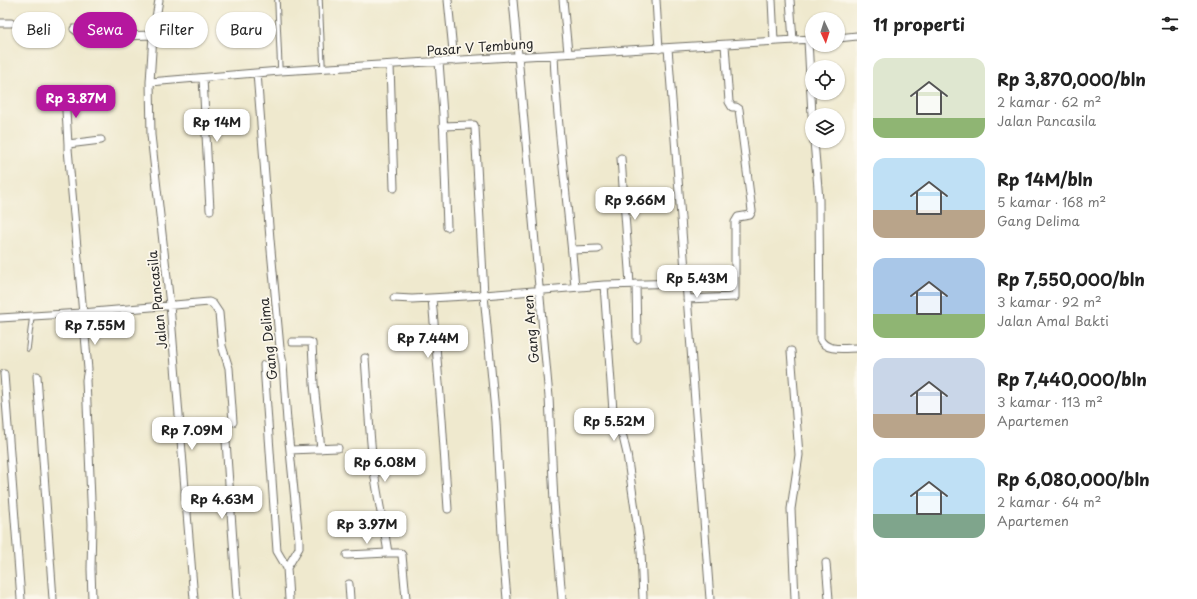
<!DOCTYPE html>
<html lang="id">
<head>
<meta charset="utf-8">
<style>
	body { margin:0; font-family:"Playpen Sans",sans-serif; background:#f6f6f6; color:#222; height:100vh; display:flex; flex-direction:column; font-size:15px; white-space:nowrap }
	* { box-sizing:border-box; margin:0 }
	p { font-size:13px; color:#767676 }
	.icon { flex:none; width:22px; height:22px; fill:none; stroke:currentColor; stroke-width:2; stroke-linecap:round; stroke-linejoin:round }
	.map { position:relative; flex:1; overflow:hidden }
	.drawer { display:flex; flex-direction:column; background:#fff; width:340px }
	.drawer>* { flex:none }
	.banner { position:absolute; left:12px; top:12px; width:380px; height:36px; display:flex; gap:8px }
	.needle { width:26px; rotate:176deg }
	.fabs { position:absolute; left:805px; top:12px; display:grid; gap:8px }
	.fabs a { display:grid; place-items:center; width:40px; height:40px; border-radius:50%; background:#fff; box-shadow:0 1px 3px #0004; font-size:20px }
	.price { position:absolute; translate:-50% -34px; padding:0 9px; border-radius:8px; background:#fff; color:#222; font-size:13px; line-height:26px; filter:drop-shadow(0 1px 2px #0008) }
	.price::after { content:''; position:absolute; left:50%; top:24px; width:12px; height:9px; margin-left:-6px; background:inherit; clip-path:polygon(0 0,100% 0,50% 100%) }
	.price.active { background:#b5179e; color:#fff }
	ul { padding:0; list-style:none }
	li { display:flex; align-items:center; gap:12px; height:100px; padding:0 16px }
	li span { display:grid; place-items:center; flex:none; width:112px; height:80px; border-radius:12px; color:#555 }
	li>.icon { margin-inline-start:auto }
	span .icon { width:48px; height:48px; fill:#fffc; stroke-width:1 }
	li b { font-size:17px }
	h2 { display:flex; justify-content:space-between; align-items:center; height:48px; padding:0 16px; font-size:17px }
	.pill { padding:0 14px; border-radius:18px; background:#fff; box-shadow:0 1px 3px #0004; font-size:14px; line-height:36px }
	.pill.active { background:#b5179e; color:#fff }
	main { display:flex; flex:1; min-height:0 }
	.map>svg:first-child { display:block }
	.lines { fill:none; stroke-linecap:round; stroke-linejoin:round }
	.service-casing { stroke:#706e64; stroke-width:5.5 }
	.minor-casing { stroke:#706e64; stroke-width:9 }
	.service { stroke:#fff; stroke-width:3.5 }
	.minor { stroke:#fff; stroke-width:7 }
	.labels { text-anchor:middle; stroke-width:3.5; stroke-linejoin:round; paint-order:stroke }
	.street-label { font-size:13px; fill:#2b2b2b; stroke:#fbf7ec }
</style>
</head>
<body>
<main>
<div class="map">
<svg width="857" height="599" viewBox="0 0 857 599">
	<rect width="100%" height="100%" fill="#fbf7ec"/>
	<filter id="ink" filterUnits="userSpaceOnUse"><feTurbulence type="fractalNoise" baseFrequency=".025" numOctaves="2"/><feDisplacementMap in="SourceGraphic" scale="8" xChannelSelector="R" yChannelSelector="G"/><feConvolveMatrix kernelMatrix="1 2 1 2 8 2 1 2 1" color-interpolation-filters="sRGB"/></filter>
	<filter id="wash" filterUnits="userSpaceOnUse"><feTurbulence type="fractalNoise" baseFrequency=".012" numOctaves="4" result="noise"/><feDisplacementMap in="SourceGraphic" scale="16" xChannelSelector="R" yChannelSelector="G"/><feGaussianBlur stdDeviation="0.9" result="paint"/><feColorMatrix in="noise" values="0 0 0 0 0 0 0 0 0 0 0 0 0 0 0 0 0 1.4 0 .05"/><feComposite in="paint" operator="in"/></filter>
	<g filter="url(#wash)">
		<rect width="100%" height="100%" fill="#efe9ce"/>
	</g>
	<g filter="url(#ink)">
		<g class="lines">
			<defs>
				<path id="service" d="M 277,0 L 280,71
					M 320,0 L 323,68
					M 28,349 L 32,316"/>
				<path id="minor" d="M 159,0 L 153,35 L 150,82 L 151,135 L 170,305 L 194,599
					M 448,0 L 454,61
					M 513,0 L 549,397 L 554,502 L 562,599
					M 563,0 L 568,53
					M 656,0 L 659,49
					M 772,0 L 774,41
					M 790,0 L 793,40
					M 0,23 L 11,23
					M 74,29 L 85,37 L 91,37 L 153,35
					M 838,38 L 857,36
					M 808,40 L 812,115
					M 668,48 L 686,283
					M 554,55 C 557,133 569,210 575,287
					M 439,62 L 443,114 L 447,227
					M 390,65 L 394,188
					M 257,73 L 270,239 L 280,348 L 283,364 L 287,421 L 299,541 L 299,548 L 287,568 L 289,599
					M 203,78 L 210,210
					M 150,82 L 280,71 L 812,39
					M 65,94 L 68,144
					M 443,126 L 471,125 L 474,125 L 475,128 L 484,295 L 496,422 L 503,553 L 507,599
					M 814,141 L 819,200 L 820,339 C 826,352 845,348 857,348
					M 621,158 L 630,284
					M 572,250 L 598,249
					M 636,284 L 637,339
					M 604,285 L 614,425 L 623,437 L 627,454 L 641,551 L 643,599
					M 394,298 L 412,299 L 484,295 L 604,285 L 686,283 L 710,599
					M 432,298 L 442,419 L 448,509
					M 687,299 L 735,297 L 735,222 L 738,217 L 750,215 L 752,211 L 739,109 L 736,107 L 732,107 L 729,102 L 725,45
					M 0,318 L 82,313 L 209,302 L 213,304 L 219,313 L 222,346 L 229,368 L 233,422
					M 292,342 L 309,342 L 312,343 L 314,384 L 321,449
					M 791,351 L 799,455 L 791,509 L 795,599
					M 365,358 C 368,396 369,434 374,471 C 378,499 384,526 388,553 L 400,553 L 402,555 L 406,599
					M 264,365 L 277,551 L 287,568
					M 4,374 L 21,599
					M 37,376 L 53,599
					M 226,441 L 237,599
					M 290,450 L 338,448
					M 347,555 L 388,553
					M 826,563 L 829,599
					M 349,584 L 350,599
					M 92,599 L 91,569 L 92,524 L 86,380 L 88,369 L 68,149 L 68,144 L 101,140"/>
			</defs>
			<use href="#service" class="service-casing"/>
			<use href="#minor" class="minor-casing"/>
			<use href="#service" class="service"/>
			<use href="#minor" class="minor"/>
		</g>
	</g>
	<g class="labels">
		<g class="street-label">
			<text transform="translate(480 47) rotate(-4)" y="5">Pasar V Tembung</text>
			<text transform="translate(157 300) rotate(-96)" y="5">Jalan Pancasila</text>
			<text transform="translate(531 329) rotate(-95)" y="5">Gang Aren</text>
			<text transform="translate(268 339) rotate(-96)" y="5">Gang Delima</text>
		</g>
	</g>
</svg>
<div class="fabs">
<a><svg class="needle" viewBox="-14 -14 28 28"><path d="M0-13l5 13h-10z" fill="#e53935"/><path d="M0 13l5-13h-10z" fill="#767676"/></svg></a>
<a><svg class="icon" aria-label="locate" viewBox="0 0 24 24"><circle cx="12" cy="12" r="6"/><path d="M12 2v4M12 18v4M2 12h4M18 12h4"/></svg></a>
<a><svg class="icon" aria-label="layers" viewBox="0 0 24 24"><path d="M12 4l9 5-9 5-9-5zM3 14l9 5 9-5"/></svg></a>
</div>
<b class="price active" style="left:76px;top:119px">Rp 3.87M</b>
<b class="price" style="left:217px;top:143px">Rp 14M</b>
<b class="price" style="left:635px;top:221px">Rp 9.66M</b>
<b class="price" style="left:697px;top:299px">Rp 5.43M</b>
<b class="price" style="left:95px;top:346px">Rp 7.55M</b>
<b class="price" style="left:428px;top:359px">Rp 7.44M</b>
<b class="price" style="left:614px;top:442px">Rp 5.52M</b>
<b class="price" style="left:192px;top:451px">Rp 7.09M</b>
<b class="price" style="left:385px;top:483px">Rp 6.08M</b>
<b class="price" style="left:222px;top:520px">Rp 4.63M</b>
<b class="price" style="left:367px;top:545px">Rp 3.97M</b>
<div class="banner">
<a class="pill">Beli</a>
<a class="pill active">Sewa</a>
<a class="pill">Filter</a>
<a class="pill">Baru</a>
</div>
</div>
<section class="drawer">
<h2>11 properti<svg class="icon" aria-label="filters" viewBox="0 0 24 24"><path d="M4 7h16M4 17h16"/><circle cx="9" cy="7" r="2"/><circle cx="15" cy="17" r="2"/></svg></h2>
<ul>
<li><span style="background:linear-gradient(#dfe7d0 75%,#8fb573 0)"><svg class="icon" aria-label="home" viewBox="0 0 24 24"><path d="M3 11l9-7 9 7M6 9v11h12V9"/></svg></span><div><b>Rp 3,870,000/bln</b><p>2 kamar · 62 m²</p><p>Jalan Pancasila</p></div></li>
<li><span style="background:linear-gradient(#bfe0f5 65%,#b9a48a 0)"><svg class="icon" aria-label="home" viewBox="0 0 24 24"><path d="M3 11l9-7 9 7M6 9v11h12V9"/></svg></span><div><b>Rp 14M/bln</b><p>5 kamar · 168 m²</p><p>Gang Delima</p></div></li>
<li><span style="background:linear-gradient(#a9c7e8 70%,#8fb573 0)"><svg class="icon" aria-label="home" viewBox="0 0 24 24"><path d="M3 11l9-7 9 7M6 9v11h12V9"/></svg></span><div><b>Rp 7,550,000/bln</b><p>3 kamar · 92 m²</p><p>Jalan Amal Bakti</p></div></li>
<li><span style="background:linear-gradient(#c9d6e8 70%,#b9a48a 0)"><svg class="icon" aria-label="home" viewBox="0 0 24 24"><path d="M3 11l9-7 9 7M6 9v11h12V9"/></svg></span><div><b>Rp 7,440,000/bln</b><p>3 kamar · 113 m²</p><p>Apartemen</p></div></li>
<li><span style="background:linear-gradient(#bfe0f5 70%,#7fa58c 0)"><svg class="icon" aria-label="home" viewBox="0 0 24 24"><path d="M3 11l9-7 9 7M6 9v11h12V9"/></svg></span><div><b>Rp 6,080,000/bln</b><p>2 kamar · 64 m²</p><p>Apartemen</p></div></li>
</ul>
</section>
</main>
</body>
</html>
